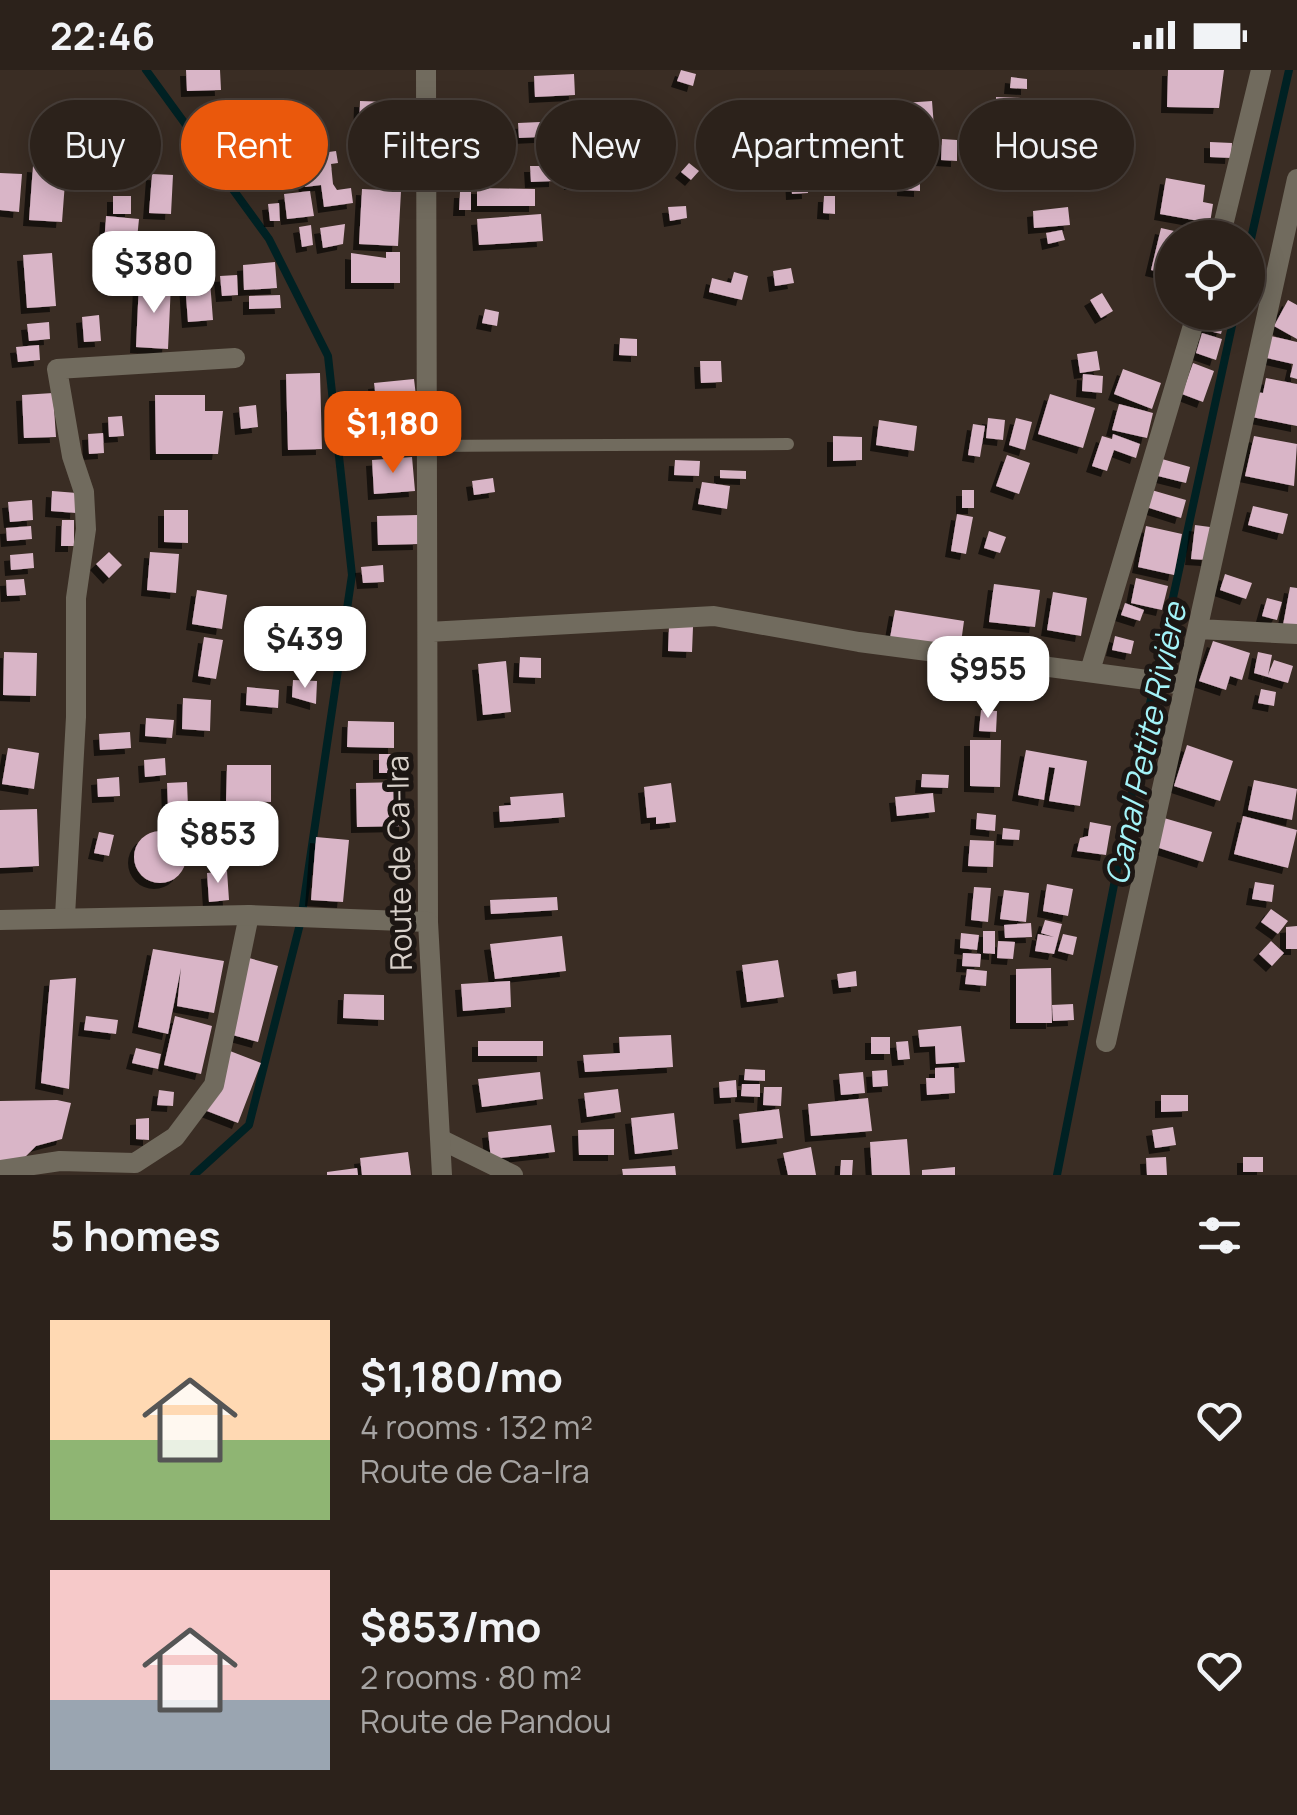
<!DOCTYPE html>
<html lang="en">
<head>
<meta charset="utf-8">
<style>
	body { margin:0; font-family:Manrope,sans-serif; background:#342a24; color:#f1f3f6; height:100vh; display:flex; flex-direction:column; font-size:38px; white-space:nowrap }
	* { box-sizing:border-box; margin:0 }
	p { font-size:32px; color:#a6a4a3 }
	.icon { flex:none; width:55px; height:55px; fill:none; stroke:currentColor; stroke-width:2; stroke-linecap:round; stroke-linejoin:round }
	.map { position:relative; height:1105px; overflow:hidden }
	.drawer { display:flex; flex-direction:column; background:#2c221b; flex:1 }
	.drawer>* { flex:none }
	.banner { position:absolute; left:30px; top:30px; width:1238px; height:90px; display:flex; gap:20px }
	.tools { position:absolute; left:1155px; top:150px; display:grid; gap:20px }
	.tools a { display:grid; place-items:center; width:110px; height:110px; border-radius:50%; background:#2c221b; box-shadow:0 5px 25px #0003,0 0 0 2px #483f3a; font-size:50px }
	.price { position:absolute; translate:-50% -85px; padding:0 22px; border-radius:20px; background:#fff; color:#222; font-size:32px; line-height:65px; filter:drop-shadow(0 2px 5px #0008) }
	.price::after { content:''; position:absolute; left:50%; top:60px; width:30px; height:22px; margin-left:-15px; background:inherit; clip-path:polygon(0 0,100% 0,50% 100%) }
	.price.active { background:#ea580c; color:#fff }
	ul { padding:0; list-style:none }
	li { display:flex; align-items:center; gap:30px; height:250px; padding:0 50px }
	li span { display:grid; place-items:center; flex:none; width:280px; height:200px; border-radius:0px; color:#555 }
	li>.icon { margin-inline-start:auto }
	span .icon { width:120px; height:120px; fill:#fffc; stroke-width:1 }
	li b { font-size:42px }
	h2 { display:flex; justify-content:space-between; align-items:center; height:120px; padding:0 50px; font-size:42px }
	.pill { padding:0 35px; border-radius:45px; background:#2c221b; box-shadow:0 5px 25px #0003,0 0 0 2px #483f3a; font-size:35px; line-height:90px }
	.pill.active { background:#ea580c; color:#fff }
	.status { display:flex; justify-content:space-between; align-items:center; height:70px; padding:0 50px; background:#2c221b; direction:ltr }
	.status svg { height:28px; fill:currentColor }
	.map>svg:first-child { display:block }
	.lines { fill:none; stroke-linecap:round; stroke-linejoin:round }
	.stream { stroke:#002123; stroke-width:8 }
	.building { fill:#d9b5c7; filter:url(#shadow) }
	.service { stroke:#716b5e; stroke-width:12 }
	.minor { stroke:#716b5e; stroke-width:20 }
	.tertiary { stroke:#716b5e; stroke-width:20 }
	.labels { text-anchor:middle; stroke-width:10; stroke-linejoin:round; paint-order:stroke }
	.street-label { font-size:30px; fill:#d8d0ca; stroke:#1c1613 }
	.water-label { font-size:32px; font-style:italic; fill:#a3f3f8; stroke:#1c1613 }
</style>
</head>
<body>
<div class="status"><b>22:46</b><svg viewBox="0 0 49 12"><path d="M0 12V9h3v3zM5 12V6h3v6zM10 12V3h3v9zM15 12V0h3v12zM26 1h20v11H26zM47 4h2v5h-2z"/></svg></div>
<div class="map">
<svg width="1297" height="1105" viewBox="0 0 1297 1105">
	<defs>
		<filter id="shadow"><feDropShadow dx="-6" dy="6" stdDeviation="0" flood-color="#0009"/></filter>
	</defs>
	<rect width="100%" height="100%" fill="#3a2d24"/>
	<g class="lines">
		<path class="stream" d="M 146,0 L 269,169 L 328,286 L 352,505 L 301,850 L 249,1055 L 194,1105
			M 1248,182 L 1289,0
			M 1057,1105 L 1146,652 L 1235,242"/>
	</g>
	<path class="building" d="M 186,0 L 220,0 L 221,20 L 187,21 Z
		M 681,0 L 696,4 L 693,16 L 677,11 Z
		M 1168,0 L 1224,0 L 1219,38 L 1167,37 Z
		M 574,4 L 575,25 L 535,27 L 534,6 Z
		M 1011,7 L 1027,9 L 1027,19 L 1010,18 Z
		M 996,27 L 1021,28 L 1020,50 L 996,49 Z
		M 360,31 L 390,32 L 390,61 L 359,61 Z
		M 932,31 L 934,57 L 877,61 L 875,35 Z
		M 597,43 L 614,43 L 615,57 L 597,57 Z
		M 540,52 L 540,67 L 519,68 L 518,53 Z
		M 560,53 L 561,64 L 546,66 L 544,55 Z
		M 276,59 L 299,59 L 300,80 L 276,80 Z
		M 874,59 L 878,90 L 842,94 L 838,63 Z
		M 933,59 L 935,78 L 879,82 L 878,63 Z
		M 998,59 L 1013,62 L 1008,88 L 994,86 Z
		M 834,64 L 835,82 L 819,82 L 818,65 Z
		M 771,66 L 794,68 L 792,96 L 755,94 L 756,76 L 771,77 Z
		M 942,69 L 957,70 L 957,91 L 941,90 Z
		M 1210,72 L 1232,73 L 1231,88 L 1210,87 Z
		M 336,81 L 338,93 L 331,94 L 333,114 L 337,120 L 351,118 L 353,133 L 324,137 L 321,115 L 305,117 L 300,86 Z
		M 1086,85 L 1100,86 L 1100,104 L 1087,104 Z
		M 297,87 L 301,102 L 275,109 L 271,93 Z
		M 689,93 L 699,101 L 691,110 L 681,102 Z
		M 589,94 L 590,113 L 570,114 L 568,95 Z
		M 904,94 L 920,94 L 920,121 L 903,120 Z
		M 33,96 L 66,99 L 62,152 L 29,150 Z
		M 530,96 L 555,96 L 555,111 L 531,112 Z
		M 807,102 L 808,123 L 792,124 L 791,103 Z
		M 0,103 L 22,104 L 19,142 L 0,140 Z
		M 152,104 L 173,105 L 171,144 L 149,143 Z
		M 1166,108 L 1205,115 L 1203,132 L 1213,134 L 1210,153 L 1160,144 Z
		M 477,118 L 535,119 L 535,136 L 477,136 Z
		M 362,119 L 401,121 L 398,176 L 359,174 Z
		M 310,121 L 314,146 L 287,149 L 284,124 Z
		M 460,122 L 471,122 L 471,140 L 459,140 Z
		M 113,126 L 131,126 L 131,144 L 113,144 Z
		M 824,126 L 835,126 L 835,144 L 823,143 Z
		M 279,133 L 280,151 L 270,151 L 268,134 Z
		M 686,136 L 687,148 L 670,151 L 668,137 Z
		M 1068,137 L 1070,155 L 1034,158 L 1033,141 Z
		M 541,144 L 543,171 L 479,175 L 477,149 Z
		M 106,146 L 139,149 L 136,179 L 104,176 Z
		M 345,154 L 343,174 L 323,178 L 320,158 Z
		M 311,155 L 313,175 L 302,177 L 299,157 Z
		M 1161,158 L 1196,166 L 1172,168 L 1172,205 L 1151,200 Z
		M 1062,160 L 1065,170 L 1048,174 L 1046,163 Z
		M 386,182 L 400,182 L 400,213 L 351,213 L 351,183 L 386,188 Z
		M 52,183 L 56,236 L 27,238 L 23,185 Z
		M 181,189 L 182,204 L 168,206 L 167,190 Z
		M 275,192 L 277,218 L 244,220 L 243,195 Z
		M 791,198 L 794,213 L 775,216 L 773,201 Z
		M 734,202 L 748,206 L 742,230 L 709,222 L 712,208 L 731,213 Z
		M 237,205 L 238,225 L 222,226 L 220,206 Z
		M 210,211 L 213,250 L 188,252 L 185,213 Z
		M 139,213 L 171,214 L 168,279 L 136,277 Z
		M 1102,223 L 1113,241 L 1101,248 L 1090,230 Z
		M 280,225 L 281,238 L 249,239 L 249,226 Z
		M 1288,230 L 1297,235 L 1297,269 L 1274,256 Z
		M 485,239 L 499,242 L 497,256 L 482,253 Z
		M 1206,244 L 1225,249 L 1221,264 L 1202,259 Z
		M 99,245 L 101,271 L 84,272 L 82,247 Z
		M 49,252 L 50,269 L 29,271 L 27,254 Z
		M 1202,263 L 1222,269 L 1216,290 L 1196,283 Z
		M 1271,266 L 1297,272 L 1297,309 L 1290,307 L 1293,294 L 1267,288 Z
		M 620,268 L 637,269 L 637,286 L 619,285 Z
		M 39,275 L 40,290 L 18,292 L 16,277 Z
		M 1097,281 L 1100,300 L 1080,303 L 1077,284 Z
		M 700,291 L 721,291 L 722,312 L 701,313 Z
		M 1193,293 L 1214,301 L 1203,332 L 1182,324 Z
		M 1123,299 L 1161,313 L 1152,339 L 1114,324 Z
		M 320,303 L 322,379 L 288,380 L 286,304 Z
		M 1083,304 L 1103,306 L 1102,323 L 1082,321 Z
		M 1266,308 L 1297,314 L 1297,356 L 1252,347 L 1256,322 L 1263,323 Z
		M 414,309 L 417,335 L 413,336 L 411,325 L 376,329 L 374,313 Z
		M 53,323 L 56,367 L 24,368 L 22,325 Z
		M 1050,324 L 1095,338 L 1083,378 L 1038,364 Z
		M 155,325 L 205,325 L 205,341 L 223,341 L 218,384 L 156,384 Z
		M 1119,334 L 1153,343 L 1147,368 L 1112,360 Z
		M 256,335 L 258,357 L 241,359 L 239,337 Z
		M 402,337 L 403,352 L 415,351 L 416,367 L 358,372 L 355,340 Z
		M 122,346 L 124,366 L 109,367 L 108,347 Z
		M 988,348 L 1005,350 L 1003,370 L 986,368 Z
		M 1016,348 L 1032,352 L 1025,380 L 1009,375 Z
		M 879,350 L 917,356 L 914,381 L 876,375 Z
		M 973,354 L 985,356 L 980,387 L 968,385 Z
		M 103,363 L 104,383 L 89,384 L 88,364 Z
		M 1113,364 L 1140,374 L 1136,388 L 1114,380 L 1107,401 L 1092,396 L 1102,366 L 1112,369 Z
		M 833,366 L 862,367 L 862,390 L 833,391 Z
		M 1254,366 L 1297,374 L 1294,416 L 1245,406 Z
		M 1007,385 L 1030,393 L 1019,424 L 996,416 Z
		M 412,387 L 415,421 L 374,424 L 372,390 Z
		M 1162,389 L 1190,397 L 1186,413 L 1158,406 Z
		M 675,390 L 700,391 L 699,406 L 674,405 Z
		M 720,400 L 746,401 L 746,409 L 720,408 Z
		M 493,408 L 495,422 L 474,425 L 472,411 Z
		M 702,412 L 730,416 L 727,439 L 698,434 Z
		M 1148,419 L 1186,430 L 1181,448 L 1143,436 Z
		M 962,420 L 974,420 L 974,438 L 962,438 Z
		M 52,421 L 77,423 L 76,443 L 51,441 Z
		M 32,430 L 33,450 L 10,452 L 8,432 Z
		M 1253,436 L 1288,444 L 1283,464 L 1248,455 Z
		M 164,440 L 188,440 L 188,473 L 164,472 Z
		M 957,444 L 973,447 L 966,484 L 951,481 Z
		M 418,445 L 419,474 L 378,475 L 377,446 Z
		M 62,450 L 74,450 L 74,476 L 61,476 Z
		M 1195,455 L 1210,457 L 1207,490 L 1191,489 Z
		M 31,456 L 32,469 L 7,471 L 6,458 Z
		M 1146,456 L 1182,464 L 1174,505 L 1138,497 Z
		M 989,461 L 1006,467 L 1000,483 L 984,478 Z
		M 109,482 L 122,495 L 109,508 L 96,494 Z
		M 150,482 L 179,484 L 176,523 L 147,520 Z
		M 33,483 L 34,498 L 11,500 L 10,485 Z
		M 383,495 L 384,512 L 363,513 L 361,497 Z
		M 1225,504 L 1252,513 L 1246,529 L 1220,520 Z
		M 1136,508 L 1168,516 L 1162,540 L 1131,533 Z
		M 24,509 L 26,525 L 7,526 L 6,510 Z
		M 994,514 L 1040,520 L 1035,557 L 989,552 Z
		M 1290,517 L 1297,518 L 1297,557 L 1283,555 Z
		M 197,520 L 227,525 L 222,559 L 192,554 Z
		M 1053,522 L 1087,528 L 1081,566 L 1047,560 Z
		M 1267,528 L 1282,532 L 1277,550 L 1262,546 Z
		M 1125,533 L 1144,540 L 1140,551 L 1121,545 Z
		M 895,540 L 964,551 L 960,580 L 890,568 Z
		M 669,556 L 693,557 L 692,582 L 668,581 Z
		M 1115,566 L 1134,571 L 1131,584 L 1112,580 Z
		M 204,567 L 223,570 L 216,609 L 198,606 Z
		M 1213,571 L 1250,583 L 1242,610 L 1230,606 L 1226,620 L 1199,611 Z
		M 4,582 L 37,583 L 36,626 L 3,625 Z
		M 1258,582 L 1272,585 L 1268,605 L 1274,590 L 1293,596 L 1288,613 L 1254,603 Z
		M 520,587 L 541,588 L 541,608 L 519,607 Z
		M 506,591 L 511,642 L 483,645 L 478,594 Z
		M 293,610 L 317,611 L 316,634 L 292,627 Z
		M 247,617 L 279,620 L 278,638 L 246,635 Z
		M 1261,619 L 1276,622 L 1274,636 L 1258,633 Z
		M 183,628 L 211,630 L 210,661 L 182,659 Z
		M 981,640 L 997,641 L 996,662 L 979,661 Z
		M 146,648 L 174,650 L 172,668 L 145,666 Z
		M 348,651 L 394,652 L 394,678 L 347,677 Z
		M 130,662 L 131,678 L 100,680 L 99,664 Z
		M 970,670 L 1001,670 L 1000,717 L 970,716 Z
		M 1187,675 L 1233,691 L 1220,731 L 1174,716 Z
		M 8,678 L 39,683 L 34,719 L 2,714 Z
		M 1026,680 L 1087,691 L 1080,736 L 1049,731 L 1055,698 L 1049,697 L 1044,730 L 1018,725 Z
		M 379,684 L 411,684 L 410,703 L 379,703 Z
		M 165,688 L 166,705 L 145,707 L 144,690 Z
		M 227,695 L 271,695 L 271,732 L 226,731 Z
		M 922,704 L 949,705 L 948,718 L 921,717 Z
		M 119,707 L 120,726 L 98,727 L 97,709 Z
		M 1254,710 L 1297,719 L 1292,750 L 1248,740 Z
		M 187,712 L 188,737 L 168,738 L 167,713 Z
		M 405,712 L 405,756 L 357,757 L 356,713 Z
		M 671,713 L 676,752 L 656,754 L 656,747 L 647,748 L 644,717 Z
		M 563,723 L 565,747 L 500,752 L 499,736 L 511,735 L 510,727 Z
		M 933,723 L 935,742 L 897,746 L 895,727 Z
		M 37,739 L 39,796 L 0,798 L 0,740 Z
		M 977,743 L 996,745 L 995,761 L 976,759 Z
		M 1243,746 L 1297,760 L 1288,798 L 1234,784 Z
		M 1164,748 L 1212,762 L 1203,792 L 1156,777 Z
		M 220,750 L 222,767 L 198,770 L 196,753 Z
		M 1090,752 L 1111,756 L 1106,785 L 1077,781 L 1080,768 L 1088,766 Z
		M 1003,758 L 1020,760 L 1019,770 L 1002,769 Z
		M134 787a26 26 0 1 1 52 0a26 26 0 1 1-52 0Z
		M 99,762 L 114,765 L 109,786 L 94,783 Z
		M 316,767 L 349,770 L 343,832 L 311,830 Z
		M 970,770 L 994,771 L 993,797 L 968,796 Z
		M 226,772 L 228,789 L 212,790 L 210,773 Z
		M 227,801 L 229,830 L 209,832 L 207,803 Z
		M 1255,812 L 1274,815 L 1272,832 L 1252,829 Z
		M 1047,814 L 1073,819 L 1068,846 L 1043,841 Z
		M 974,817 L 991,818 L 988,852 L 971,850 Z
		M 1004,820 L 1029,823 L 1026,852 L 1000,849 Z
		M 557,827 L 558,840 L 491,844 L 490,830 Z
		M 1271,839 L 1288,851 L 1278,864 L 1261,852 Z
		M 1045,850 L 1062,854 L 1054,884 L 1035,881 L 1038,864 L 1054,867 L 1041,863 Z
		M 1031,853 L 1032,867 L 1005,868 L 1004,855 Z
		M 1297,856 L 1297,879 L 1286,879 L 1286,857 Z
		M 983,861 L 995,861 L 995,884 L 983,883 Z
		M 961,863 L 979,865 L 977,880 L 960,878 Z
		M 1063,864 L 1077,867 L 1073,885 L 1058,881 Z
		M 562,866 L 566,901 L 495,909 L 490,874 Z
		M 998,871 L 1015,872 L 1013,889 L 997,888 Z
		M 1271,871 L 1284,883 L 1272,896 L 1259,884 Z
		M 153,879 L 224,891 L 214,943 L 177,936 L 181,898 L 168,964 L 138,957 Z
		M 963,883 L 981,884 L 980,897 L 962,896 Z
		M 249,888 L 278,896 L 258,972 L 229,964 Z
		M 778,890 L 784,927 L 747,932 L 742,895 Z
		M 1051,898 L 1052,953 L 1016,953 L 1016,899 Z
		M 967,899 L 987,901 L 986,916 L 965,914 Z
		M 856,901 L 857,916 L 839,918 L 837,904 Z
		M 76,908 L 69,1019 L 41,1013 L 50,910 Z
		M 510,911 L 511,937 L 463,941 L 461,914 Z
		M 344,924 L 384,925 L 384,950 L 343,948 Z
		M 1073,934 L 1074,950 L 1053,951 L 1052,935 Z
		M 86,946 L 118,950 L 116,964 L 84,960 Z
		M 175,946 L 212,956 L 201,1004 L 164,995 Z
		M 961,956 L 965,992 L 936,994 L 935,976 L 920,977 L 918,960 Z
		M 671,965 L 673,997 L 585,1002 L 583,985 L 620,983 L 619,967 Z
		M 871,967 L 890,967 L 890,984 L 871,984 Z
		M 478,971 L 543,971 L 543,986 L 478,986 Z
		M 908,971 L 910,989 L 898,990 L 896,972 Z
		M 136,978 L 161,984 L 158,999 L 132,993 Z
		M 230,981 L 261,993 L 238,1053 L 207,1041 Z
		M 954,997 L 955,1023 L 927,1025 L 926,1008 L 935,1008 L 935,998 Z
		M 745,999 L 765,1000 L 765,1011 L 744,1010 Z
		M 887,1000 L 888,1016 L 873,1017 L 872,1001 Z
		M 540,1002 L 543,1029 L 482,1037 L 478,1009 Z
		M 863,1002 L 865,1023 L 841,1025 L 839,1004 Z
		M 736,1010 L 737,1027 L 720,1028 L 719,1012 Z
		M 742,1014 L 760,1014 L 760,1027 L 741,1026 Z
		M 764,1017 L 782,1017 L 781,1036 L 763,1035 Z
		M 618,1019 L 621,1042 L 587,1047 L 584,1023 Z
		M 159,1020 L 174,1022 L 173,1036 L 157,1035 Z
		M 1161,1025 L 1188,1025 L 1188,1041 L 1161,1042 Z
		M 868,1028 L 872,1061 L 811,1066 L 808,1034 Z
		M 57,1030 L 71,1033 L 62,1069 L 36,1076 L 25,1087 L 0,1091 L 0,1031 Z
		M 779,1039 L 783,1068 L 742,1073 L 739,1044 Z
		M 674,1043 L 678,1079 L 635,1084 L 631,1048 Z
		M 149,1048 L 149,1070 L 136,1069 L 136,1049 Z
		M 551,1055 L 555,1082 L 491,1089 L 488,1062 Z
		M 1173,1057 L 1176,1075 L 1155,1078 L 1152,1060 Z
		M 614,1059 L 614,1085 L 579,1085 L 578,1060 Z
		M 907,1069 L 910,1105 L 872,1105 L 870,1072 Z
		M 811,1077 L 816,1105 L 788,1105 L 783,1083 Z
		M 408,1082 L 411,1105 L 362,1105 L 360,1088 Z
		M 1166,1087 L 1167,1105 L 1147,1105 L 1146,1088 Z
		M 1243,1087 L 1263,1087 L 1263,1102 L 1243,1102 Z
		M 841,1090 L 853,1090 L 852,1105 L 840,1105 Z
		M 675,1096 L 676,1105 L 623,1105 L 622,1099 Z
		M 955,1097 L 955,1105 L 922,1105 L 922,1100 Z
		M 357,1098 L 358,1105 L 327,1105 L 327,1102 Z"/>
	<g class="lines">
		<path class="service" d="M 427,376 L 788,374"/>
		<path class="minor" d="M 426,0 L 428,852
			M 1220,168 L 1261,0
			M 1198,559 L 1297,564
			M 428,562 L 714,546 L 859,572 L 1185,615
			M 1090,601 L 1197,242
			M 65,846 L 76,647 L 76,528 L 86,459 L 84,422 L 72,386 L 57,299 L 235,288
			M 1106,972 L 1297,109
			M 442,1070 L 513,1105
			M 0,1100 L 60,1091 L 135,1093 L 175,1067 L 214,1015 L 249,845"/>
		<path class="tertiary" d="M 0,850 L 249,845 L 428,852 L 442,1105"/>
	</g>
	<g class="labels">
		<g class="street-label">
			<text transform="translate(400 793) rotate(-91)" y="10">Route de Ca-Ira</text>
		</g>
		<g class="water-label">
			<text transform="translate(1146 674) rotate(-78)" y="11">Canal Petite Rivière</text>
		</g>
	</g>
</svg>
<div class="tools">
<a><svg class="icon" aria-label="locate" viewBox="0 0 24 24"><circle cx="12" cy="12" r="6"/><path d="M12 2v4M12 18v4M2 12h4M18 12h4"/></svg></a>
</div>
<b class="price" style="left:154px;top:246px">$380</b>
<b class="price active" style="left:393px;top:406px">$1,180</b>
<b class="price" style="left:305px;top:621px">$439</b>
<b class="price" style="left:988px;top:651px">$955</b>
<b class="price" style="left:218px;top:816px">$853</b>
<div class="banner">
<a class="pill">Buy</a>
<a class="pill active">Rent</a>
<a class="pill">Filters</a>
<a class="pill">New</a>
<a class="pill">Apartment</a>
<a class="pill">House</a>
</div>
</div>
<section class="drawer">
<h2>5 homes<svg class="icon" aria-label="filters" viewBox="0 0 24 24"><path d="M4 7h16M4 17h16"/><circle cx="9" cy="7" r="2"/><circle cx="15" cy="17" r="2"/></svg></h2>
<ul>
<li><span style="background:linear-gradient(#ffd9b3 60%,#8fb573 0)"><svg class="icon" aria-label="home" viewBox="0 0 24 24"><path d="M3 11l9-7 9 7M6 9v11h12V9"/></svg></span><div><b>$1,180/mo</b><p>4 rooms · 132 m²</p><p>Route de Ca-Ira</p></div><svg class="icon" aria-label="heart" viewBox="0 0 24 24"><path d="M12 20l-8-8c-3-5 5-10 8-4 3-6 11-1 8 4z"/></svg></li>
<li><span style="background:linear-gradient(#f6c9c9 65%,#9aa5b1 0)"><svg class="icon" aria-label="home" viewBox="0 0 24 24"><path d="M3 11l9-7 9 7M6 9v11h12V9"/></svg></span><div><b>$853/mo</b><p>2 rooms · 80 m²</p><p>Route de Pandou</p></div><svg class="icon" aria-label="heart" viewBox="0 0 24 24"><path d="M12 20l-8-8c-3-5 5-10 8-4 3-6 11-1 8 4z"/></svg></li>
</ul>
</section>
</body>
</html>
